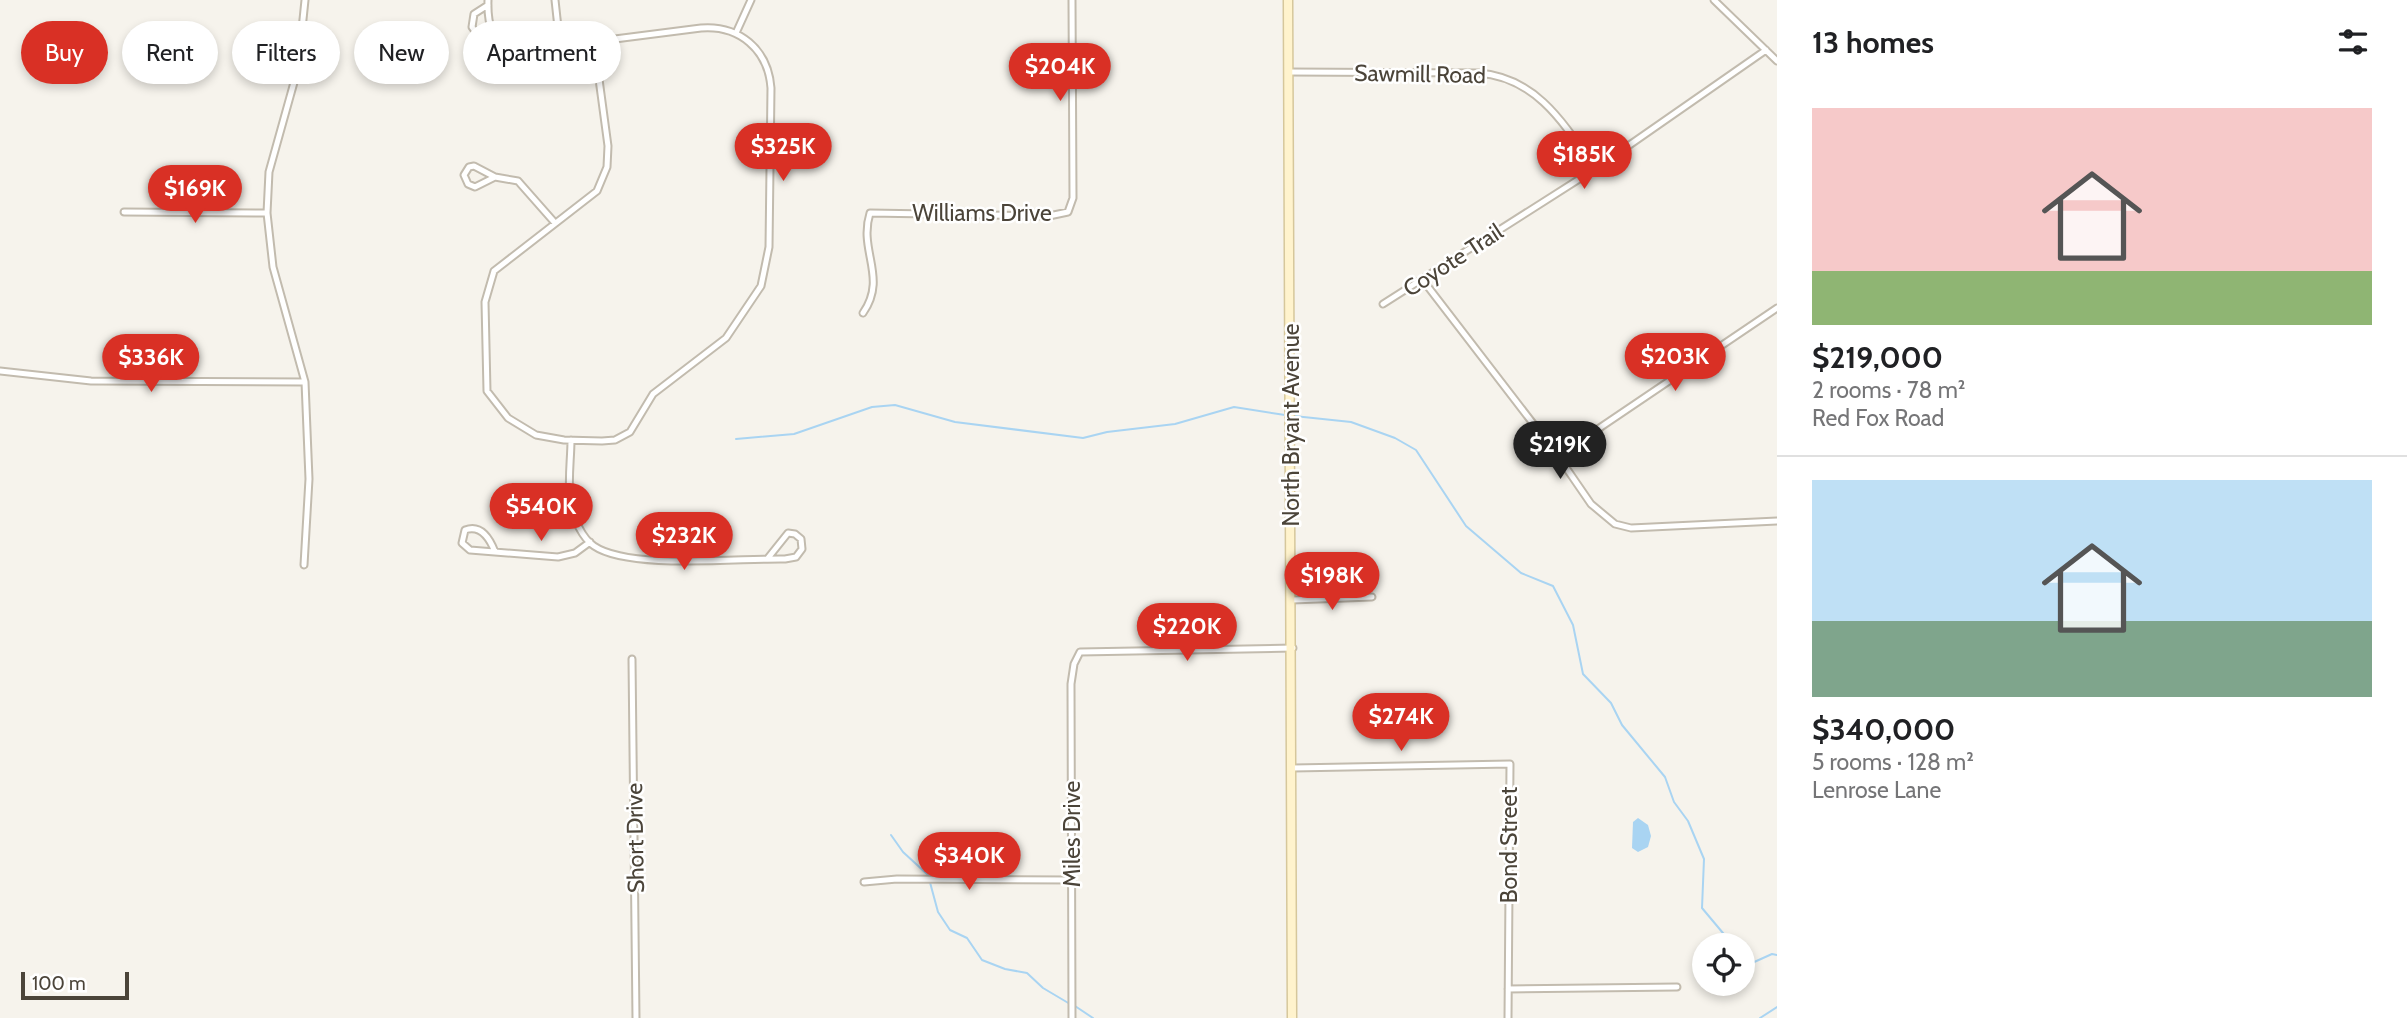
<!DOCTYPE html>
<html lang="en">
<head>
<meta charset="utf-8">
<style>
	body { margin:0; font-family:Cabin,sans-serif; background:#f2f2f2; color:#202124; height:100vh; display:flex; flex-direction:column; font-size:26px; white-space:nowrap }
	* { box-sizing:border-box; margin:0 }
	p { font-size:23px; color:#757577 }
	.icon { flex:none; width:38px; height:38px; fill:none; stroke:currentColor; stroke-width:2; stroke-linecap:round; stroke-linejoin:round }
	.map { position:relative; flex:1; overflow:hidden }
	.details { display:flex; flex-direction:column; background:#fff; width:630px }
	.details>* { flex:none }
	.banner { position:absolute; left:21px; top:21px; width:665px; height:63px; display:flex; gap:14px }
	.buttons { position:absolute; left:1692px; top:933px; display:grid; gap:14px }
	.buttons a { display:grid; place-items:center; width:63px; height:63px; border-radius:50%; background:#fff; box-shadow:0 4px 10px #0003; font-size:35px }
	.scale { position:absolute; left:21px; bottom:18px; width:108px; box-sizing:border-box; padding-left:7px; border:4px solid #4b4439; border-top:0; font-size:19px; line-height:24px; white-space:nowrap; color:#4b4439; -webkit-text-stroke:5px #fff; paint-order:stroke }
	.price { position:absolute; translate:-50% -60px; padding:0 16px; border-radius:24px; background:#d93025; color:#fff; font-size:23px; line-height:46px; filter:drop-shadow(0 2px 4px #0008) }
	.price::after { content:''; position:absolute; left:50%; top:42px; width:21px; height:16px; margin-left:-10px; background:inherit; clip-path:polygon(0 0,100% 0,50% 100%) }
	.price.selected { background:#222; color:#fff }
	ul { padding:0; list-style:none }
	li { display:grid; align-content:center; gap:14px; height:371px; padding:0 35px }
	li+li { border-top:2px solid #e0e0e0 }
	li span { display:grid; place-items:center; height:217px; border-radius:0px; color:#555 }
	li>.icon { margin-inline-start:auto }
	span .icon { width:126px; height:126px; fill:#fffc; stroke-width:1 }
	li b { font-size:30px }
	h2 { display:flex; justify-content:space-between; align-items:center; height:84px; padding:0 35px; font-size:30px }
	.chip { padding:0 24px; border-radius:32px; background:#fff; box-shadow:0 4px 10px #0003; font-size:24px; line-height:63px }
	.chip.selected { background:#d93025; color:#fff }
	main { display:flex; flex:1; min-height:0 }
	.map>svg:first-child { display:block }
	.water { fill:#a9d4f2 }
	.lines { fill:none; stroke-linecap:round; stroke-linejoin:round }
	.stream { stroke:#a9d4f2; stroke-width:2 }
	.street-casing { stroke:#c2bbae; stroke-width:9 }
	.secondary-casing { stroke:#d6c79b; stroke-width:11 }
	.street { stroke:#fff; stroke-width:5 }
	.secondary { stroke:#fff3cd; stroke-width:8 }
	.labels { text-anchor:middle; stroke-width:5; stroke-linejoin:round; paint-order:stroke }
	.street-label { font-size:23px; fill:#4b4439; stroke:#fff }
</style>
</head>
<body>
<main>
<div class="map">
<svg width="1777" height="1018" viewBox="0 0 1777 1018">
	<rect width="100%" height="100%" fill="#f6f3ec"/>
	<path class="water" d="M 1638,818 L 1648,825 L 1651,836 L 1648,847 L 1638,852 L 1632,848 L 1633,822 Z"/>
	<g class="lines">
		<path class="stream" d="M 1294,416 L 1351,422 L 1395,438 L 1416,450 L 1466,526 L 1521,573 L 1553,586 L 1573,625 L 1583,674 L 1611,703 L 1622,725 L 1665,777 L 1674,802 L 1688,821 L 1704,859 L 1702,908 L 1733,945
			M 736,439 L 794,434 L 872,407 L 895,405 L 955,422 L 1083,438 L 1107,432 L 1175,424 L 1234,407 L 1285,415
			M 891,835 L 903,852 L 928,875 L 938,912 L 950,930 L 967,938 L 982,960 L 1005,969 L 1027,973 L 1043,988 L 1070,1004
			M 1743,955 L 1752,963 L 1772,954 L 1777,955
			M 1075,1006 L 1093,1018
			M 1760,1018 L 1777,1007"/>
		<defs>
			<path id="street" d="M 488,0 C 486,56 516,53 560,46
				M 555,0 L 560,46 L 701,28 C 739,25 768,49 771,88 L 769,247 L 761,286 L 726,338 L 653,394 L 630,432 L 615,440 L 602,441 L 564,440 L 536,435 L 508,418 L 487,391 L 485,302 L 494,271 L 597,191 L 607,167 L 608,146 L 594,42
				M 1714,0 L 1777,61
				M 488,5 L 474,14 L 472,27 L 478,35 L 493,36
				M 736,33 L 751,0
				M 1288,72 L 1478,73 C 1537,77 1565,125 1595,169
				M 495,177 L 475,187 L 468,184 L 464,175 L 469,167 L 474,166 L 495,177 L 518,181 L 555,223
				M 124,212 L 267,213
				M 1422,279 L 1558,456 L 1591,504 L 1615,524 L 1631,528 L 1777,521
				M 1383,304 L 1595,169 L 1766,50
				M 863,313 C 888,277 858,251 870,213 L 1049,216 L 1068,212 L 1073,198 L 1072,0
				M 0,371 L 91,381 L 305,382
				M 571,440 C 571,460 567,485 571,505 C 574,519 582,538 594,546 C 629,570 740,558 785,559 L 796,557 L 802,549 L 801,539 L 795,534 L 788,533 L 768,558
				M 1558,456 L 1777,308
				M 495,552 C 490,539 481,524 465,530 L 462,543 L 470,550 L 558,557 L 575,553 L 590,542
				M 304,565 L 309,479 L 305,382 L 273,267 L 267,213 L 269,172 L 298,68 L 305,0
				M 1292,600 L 1372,597
				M 632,659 L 636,1018
				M 1293,768 L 1510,764 L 1508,1018
				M 864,882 L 897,879 L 1072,880
				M 1508,989 L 1677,987
				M 1072,1018 L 1071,684 L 1074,664 L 1080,652 L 1293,648"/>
			<path id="secondary" d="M 1288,0 L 1292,1018"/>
		</defs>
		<use href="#street" class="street-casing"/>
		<use href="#secondary" class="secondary-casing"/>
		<use href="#street" class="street"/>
		<use href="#secondary" class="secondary"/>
	</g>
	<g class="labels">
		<g class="street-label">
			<text transform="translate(1420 74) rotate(1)" y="8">Sawmill Road</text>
			<text x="982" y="221">Williams Drive</text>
			<text transform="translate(1453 260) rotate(-33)" y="8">Coyote Trail</text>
			<text transform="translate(1291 425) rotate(-90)" y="8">North Bryant Avenue</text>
			<text transform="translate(1072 834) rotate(-90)" y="8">Miles Drive</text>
			<text transform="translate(635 838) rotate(-91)" y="8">Short Drive</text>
			<text transform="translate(1509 845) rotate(-90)" y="8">Bond Street</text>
		</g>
	</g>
</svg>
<div class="buttons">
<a><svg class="icon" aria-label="locate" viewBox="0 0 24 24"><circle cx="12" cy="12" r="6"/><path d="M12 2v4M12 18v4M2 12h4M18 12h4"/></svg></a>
</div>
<div class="scale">100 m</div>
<b class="price" style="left:1060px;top:103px">$204K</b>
<b class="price" style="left:783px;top:183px">$325K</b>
<b class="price" style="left:1584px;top:191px">$185K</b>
<b class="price" style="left:195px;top:225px">$169K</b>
<b class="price" style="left:1675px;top:393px">$203K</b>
<b class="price" style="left:151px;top:394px">$336K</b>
<b class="price selected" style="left:1560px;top:481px">$219K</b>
<b class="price" style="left:541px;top:543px">$540K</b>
<b class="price" style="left:684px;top:572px">$232K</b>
<b class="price" style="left:1332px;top:612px">$198K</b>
<b class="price" style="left:1187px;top:663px">$220K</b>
<b class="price" style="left:1401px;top:753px">$274K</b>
<b class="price" style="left:969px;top:892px">$340K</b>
<div class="banner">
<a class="chip selected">Buy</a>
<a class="chip">Rent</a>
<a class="chip">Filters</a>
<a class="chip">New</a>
<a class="chip">Apartment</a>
</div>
</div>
<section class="details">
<h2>13 homes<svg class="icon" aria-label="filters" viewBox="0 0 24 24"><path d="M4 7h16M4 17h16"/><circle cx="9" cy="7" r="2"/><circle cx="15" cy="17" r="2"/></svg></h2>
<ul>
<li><span style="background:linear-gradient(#f6c9c9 75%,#8fb573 0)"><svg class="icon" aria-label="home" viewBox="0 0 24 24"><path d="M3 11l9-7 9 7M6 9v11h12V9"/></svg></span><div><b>$219,000</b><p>2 rooms · 78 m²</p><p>Red Fox Road</p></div></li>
<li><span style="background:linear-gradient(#bfe0f5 65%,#7fa58c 0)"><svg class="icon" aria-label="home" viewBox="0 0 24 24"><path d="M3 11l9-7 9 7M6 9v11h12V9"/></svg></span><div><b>$340,000</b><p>5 rooms · 128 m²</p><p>Lenrose Lane</p></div></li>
</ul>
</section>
</main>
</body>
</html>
